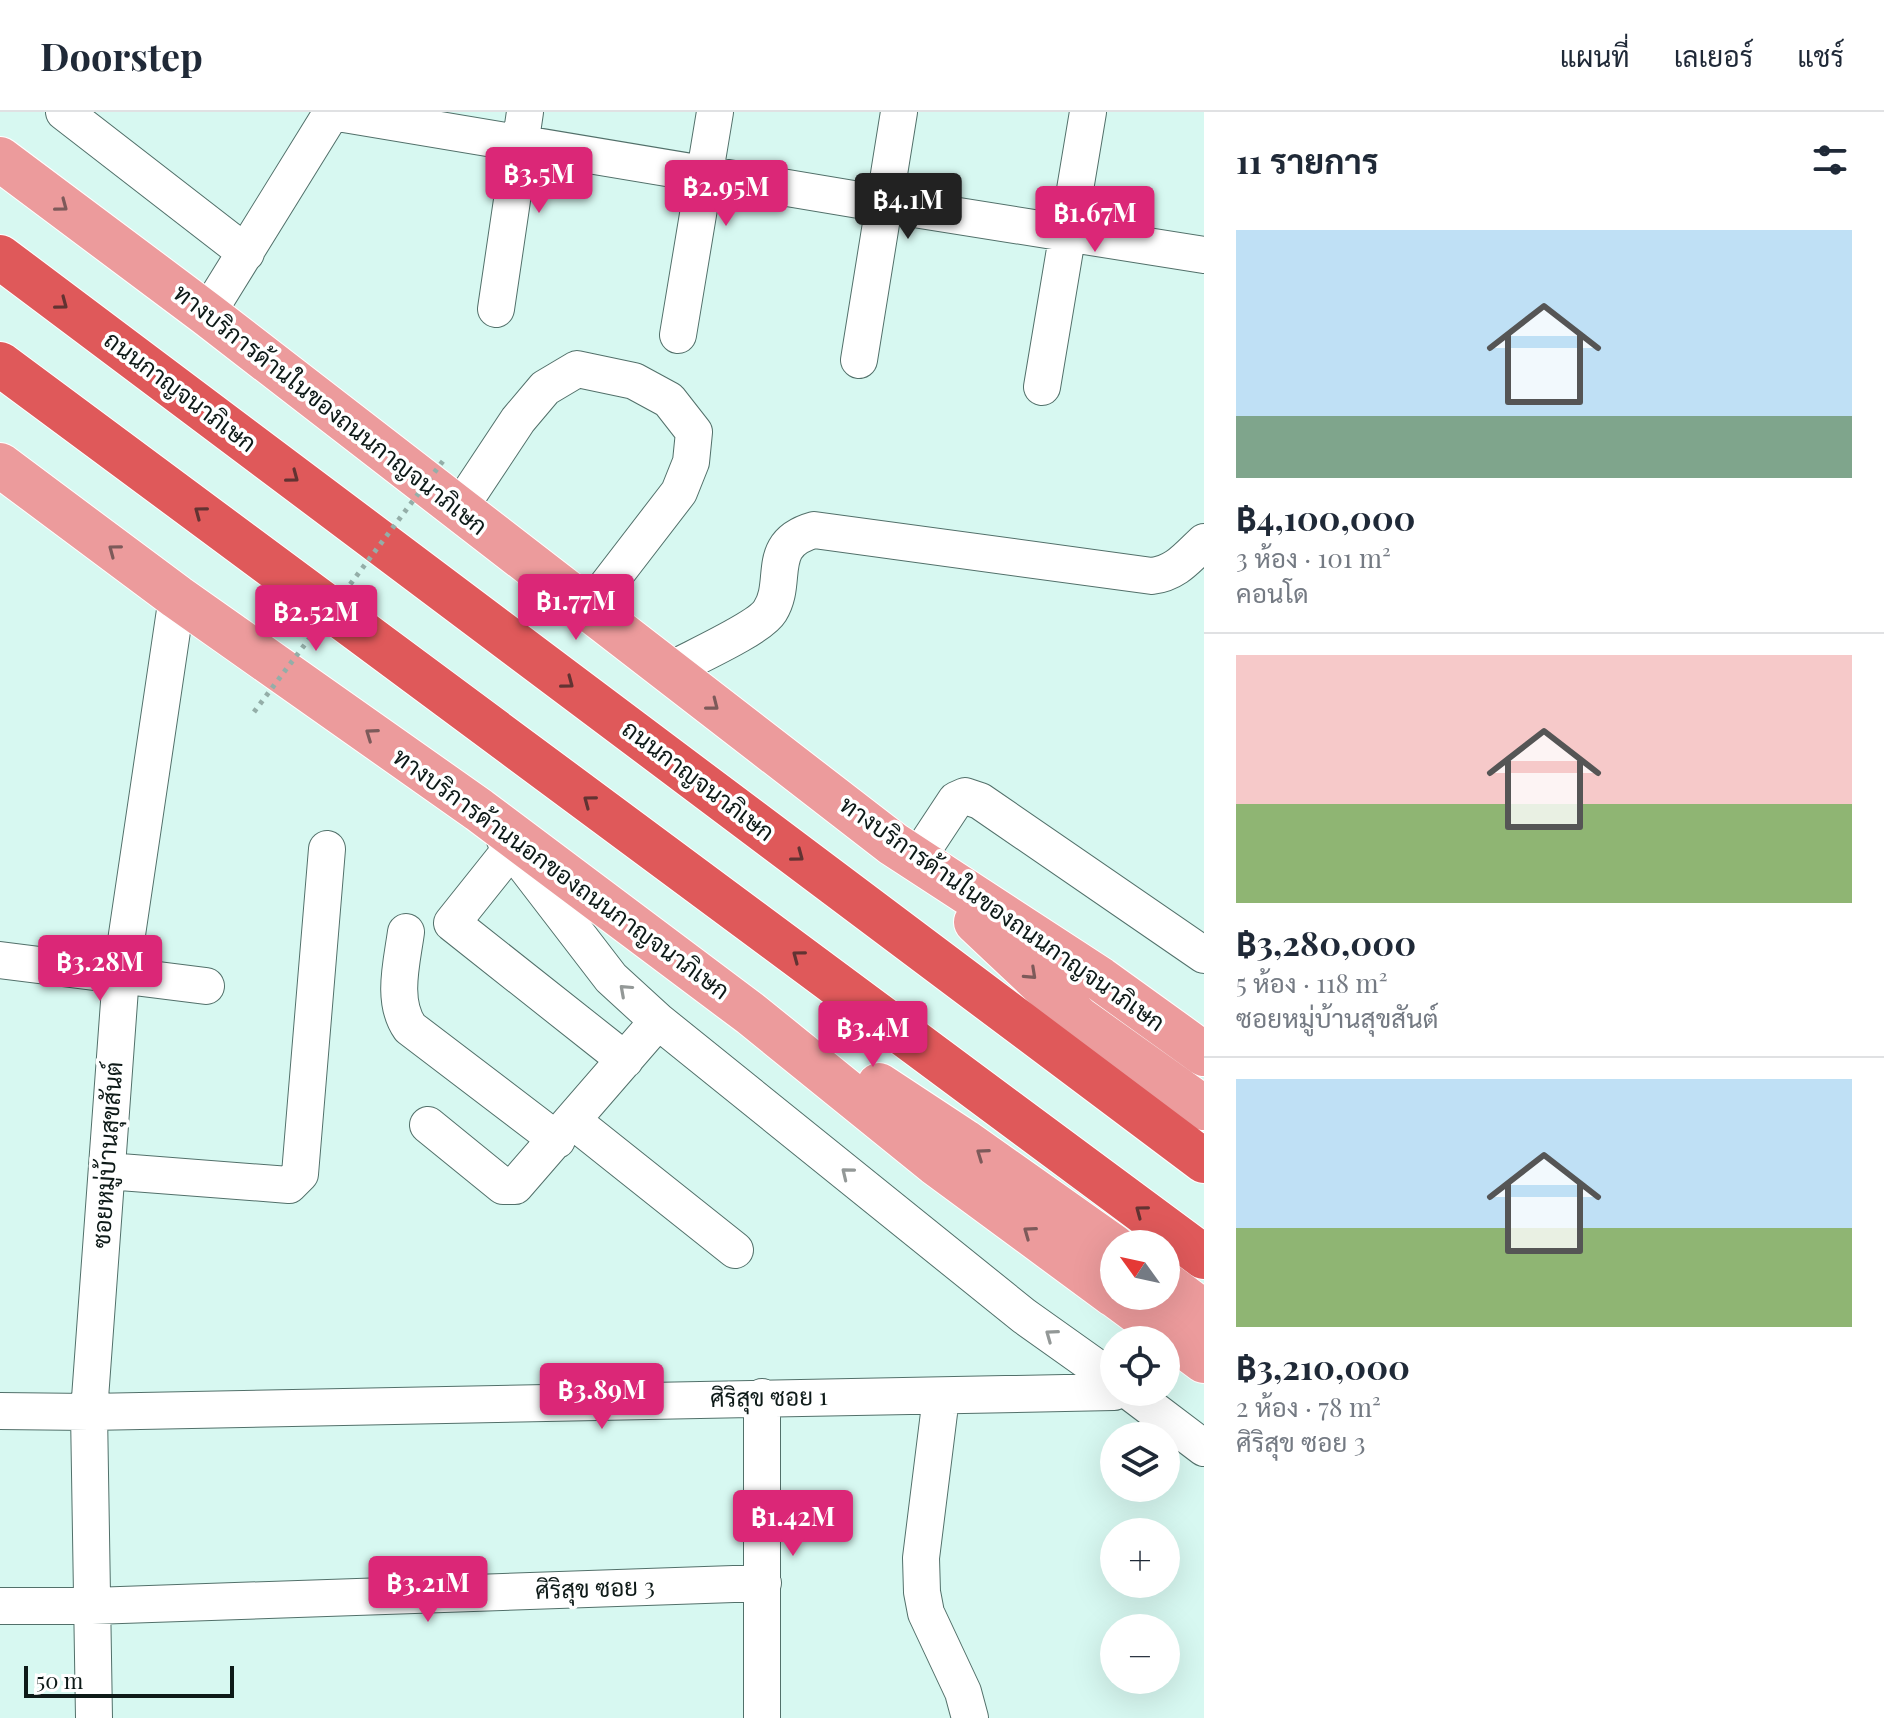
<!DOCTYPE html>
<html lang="th">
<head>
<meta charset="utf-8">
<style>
	body { margin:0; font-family:"Playfair Display",Sarabun,serif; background:#f2f2f3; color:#1f2937; height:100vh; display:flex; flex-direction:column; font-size:30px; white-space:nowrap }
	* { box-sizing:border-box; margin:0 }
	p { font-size:26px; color:#747a83 }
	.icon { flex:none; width:44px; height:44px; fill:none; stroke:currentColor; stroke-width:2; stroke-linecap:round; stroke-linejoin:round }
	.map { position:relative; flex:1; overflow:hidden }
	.sheet { display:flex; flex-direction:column; background:#fff; width:680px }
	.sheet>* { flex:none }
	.needle { width:52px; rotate:303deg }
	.buttons { position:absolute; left:1100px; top:1118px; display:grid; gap:16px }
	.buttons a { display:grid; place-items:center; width:80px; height:80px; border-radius:50%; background:#fff; box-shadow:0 8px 32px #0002; font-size:40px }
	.scale { position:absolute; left:24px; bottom:20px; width:210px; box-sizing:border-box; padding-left:8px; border:4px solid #0e1a18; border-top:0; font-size:22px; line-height:28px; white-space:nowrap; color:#0e1a18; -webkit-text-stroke:6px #fff; paint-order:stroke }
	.price { position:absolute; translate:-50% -68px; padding:0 18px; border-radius:8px; background:#db2777; color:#fff; font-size:26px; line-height:52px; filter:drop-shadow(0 2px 4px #0008) }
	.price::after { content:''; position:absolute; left:50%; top:48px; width:24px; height:18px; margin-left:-12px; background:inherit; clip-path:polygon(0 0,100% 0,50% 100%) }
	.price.selected { background:#222; color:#fff }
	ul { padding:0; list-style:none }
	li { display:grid; align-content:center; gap:16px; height:424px; padding:0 32px }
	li+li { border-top:2px solid #e0e1e3 }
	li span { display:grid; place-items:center; height:248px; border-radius:0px; color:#555 }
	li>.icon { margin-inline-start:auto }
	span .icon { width:144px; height:144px; fill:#fffc; stroke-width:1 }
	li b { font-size:34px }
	h2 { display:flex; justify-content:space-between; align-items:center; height:96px; padding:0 32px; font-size:34px }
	header { display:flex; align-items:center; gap:48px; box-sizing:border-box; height:112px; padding:0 40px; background:#fff; border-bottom:2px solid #e0e1e3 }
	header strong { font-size:38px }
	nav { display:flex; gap:44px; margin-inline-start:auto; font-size:28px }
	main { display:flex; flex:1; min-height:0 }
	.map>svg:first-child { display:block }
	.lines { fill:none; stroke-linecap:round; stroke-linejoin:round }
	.minor-casing { stroke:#52706a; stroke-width:38 }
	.major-casing { stroke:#fff; stroke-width:46 }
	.highway-casing { stroke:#fff; stroke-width:46 }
	.minor { stroke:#fff; stroke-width:36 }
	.major { stroke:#ec9b9c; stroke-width:44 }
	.highway { stroke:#df595a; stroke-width:44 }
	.path-bridge { stroke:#94aea8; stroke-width:5; stroke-dasharray:4 6; stroke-linecap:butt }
	.oneway { stroke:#7d5a5a }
	.oneway2 { stroke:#623332 }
	.oneway3 { stroke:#939897 }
	.labels { text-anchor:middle; stroke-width:7; stroke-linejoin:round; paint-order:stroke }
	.street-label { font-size:24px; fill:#0e1a18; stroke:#fff }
</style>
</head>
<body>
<header>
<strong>Doorstep</strong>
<nav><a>แผนที่</a><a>เลเยอร์</a><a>แชร์</a></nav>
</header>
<main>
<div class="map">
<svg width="1204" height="1606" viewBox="0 0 1204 1606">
	<rect width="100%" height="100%" fill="#d7f8f1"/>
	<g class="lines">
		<defs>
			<path id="minor" d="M 64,0 L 246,141
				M 332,0 L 883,92 L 1204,143
				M 496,197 L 525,0
				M 207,202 L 332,0
				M 678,223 L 715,0
				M 859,248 L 899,0
				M 1042,275 L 1088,0
				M 459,397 L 518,308 L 545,276 L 577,257 L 634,269 L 669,288 L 694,320 L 691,350 L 679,380 L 589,497
				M 669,559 C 690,547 759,517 770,499 C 789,469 764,432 814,418 L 1152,464 C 1176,461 1187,446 1204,430
				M 505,728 L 611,866 L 658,909 L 1024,1204 L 1114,1268
				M 511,737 L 452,811 L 625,948
				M 917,747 L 956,688 L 965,684 L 980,689 L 1204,843
				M 406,820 C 402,850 391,889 410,916 L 557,1028
				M 0,848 L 206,874
				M 573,1009 L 735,1138
				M 428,1013 L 503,1074 L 515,1074 L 658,909
				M 107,1059 L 289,1073 L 300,1062 L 327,737
				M 1130,1280 L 1204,1336
				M 941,1285 L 921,1446 L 922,1480 L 926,1501 L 963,1580 L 970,1606
				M 0,1299 L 89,1300 L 1114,1280
				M 0,1494 L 92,1494 L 763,1471
				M 94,1606 L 89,1300 L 121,863 L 177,485
				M 762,1606 L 762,1285"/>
			<path id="major" d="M 0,47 L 207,202 L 893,732 L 1100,867 L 1204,942
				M 0,353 L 177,485 L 479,698 L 751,902 L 935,1051 L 1114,1183
				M 976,810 L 1079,907 L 1204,996
				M 879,973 L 964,1029 L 1114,1135
				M 1166,1172 L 1204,1200
				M 1116,1184 L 1204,1249"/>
			<path id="highway" d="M 0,145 L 1204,1049
				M 0,252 L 1204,1145"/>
		</defs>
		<use href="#minor" class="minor-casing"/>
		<use href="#major" class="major-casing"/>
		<use href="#highway" class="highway-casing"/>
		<use href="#minor" class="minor"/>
		<use href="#major" class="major"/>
		<use href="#highway" class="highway"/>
		<path class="path-bridge" d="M 254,600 L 446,345"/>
	</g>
	<defs><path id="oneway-chevron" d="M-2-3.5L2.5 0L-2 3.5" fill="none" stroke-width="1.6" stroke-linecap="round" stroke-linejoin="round" transform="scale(2)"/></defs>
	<g class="oneway">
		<use href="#oneway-chevron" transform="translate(62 94) rotate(37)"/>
		<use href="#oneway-chevron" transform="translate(114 438) rotate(-143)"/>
		<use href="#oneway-chevron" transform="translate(713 593) rotate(38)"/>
		<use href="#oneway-chevron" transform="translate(371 622) rotate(-145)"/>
		<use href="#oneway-chevron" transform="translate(1031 862) rotate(43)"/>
		<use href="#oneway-chevron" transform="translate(982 1042) rotate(-145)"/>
		<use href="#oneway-chevron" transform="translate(1029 1120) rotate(-144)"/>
	</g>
	<g class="oneway2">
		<use href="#oneway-chevron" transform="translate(62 192) rotate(37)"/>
		<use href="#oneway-chevron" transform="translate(293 365) rotate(37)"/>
		<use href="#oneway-chevron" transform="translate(200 400) rotate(-143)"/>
		<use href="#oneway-chevron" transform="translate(568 571) rotate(37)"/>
		<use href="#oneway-chevron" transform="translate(589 689) rotate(-143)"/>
		<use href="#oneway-chevron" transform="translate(798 744) rotate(37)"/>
		<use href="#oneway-chevron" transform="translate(798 844) rotate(-143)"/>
		<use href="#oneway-chevron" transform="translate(1141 1099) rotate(-143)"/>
	</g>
	<g class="oneway3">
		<use href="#oneway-chevron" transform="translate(625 878) rotate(-138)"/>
		<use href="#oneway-chevron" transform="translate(847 1061) rotate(-141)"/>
		<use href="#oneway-chevron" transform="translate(1051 1223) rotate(-144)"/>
	</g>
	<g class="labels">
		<g class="street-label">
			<text transform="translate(180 280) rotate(37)" y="8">ถนนกาญจนาภิเษก</text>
			<text transform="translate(330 298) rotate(38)" y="8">ทางบริการด้านในของถนนกาญจนาภิเษก</text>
			<text transform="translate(698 669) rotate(37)" y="8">ถนนกาญจนาภิเษก</text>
			<text transform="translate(561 762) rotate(36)" y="8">ทางบริการด้านนอกของถนนกาญจนาภิเษก</text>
			<text transform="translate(1002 802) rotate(35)" y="8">ทางบริการด้านในของถนนกาญจนาภิเษก</text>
			<text transform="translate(108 1043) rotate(-86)" y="8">ซอยหมู่บ้านสุขสันต์</text>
			<text transform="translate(769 1286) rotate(-1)" y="8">ศิริสุข ซอย 1</text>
			<text transform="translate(595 1477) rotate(-2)" y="8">ศิริสุข ซอย 3</text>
		</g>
	</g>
</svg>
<div class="buttons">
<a><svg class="needle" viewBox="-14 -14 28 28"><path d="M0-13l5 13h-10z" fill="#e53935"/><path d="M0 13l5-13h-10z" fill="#747a83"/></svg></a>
<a><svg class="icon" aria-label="locate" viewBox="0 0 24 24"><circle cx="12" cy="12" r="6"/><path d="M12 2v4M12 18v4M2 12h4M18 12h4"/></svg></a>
<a><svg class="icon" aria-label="layers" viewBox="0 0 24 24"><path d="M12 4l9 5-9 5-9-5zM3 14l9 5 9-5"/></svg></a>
<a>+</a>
<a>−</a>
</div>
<div class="scale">50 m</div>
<b class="price" style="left:539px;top:103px">฿3.5M</b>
<b class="price" style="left:726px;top:116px">฿2.95M</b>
<b class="price selected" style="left:908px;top:129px">฿4.1M</b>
<b class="price" style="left:1095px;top:142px">฿1.67M</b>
<b class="price" style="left:576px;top:530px">฿1.77M</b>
<b class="price" style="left:316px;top:541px">฿2.52M</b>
<b class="price" style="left:100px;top:891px">฿3.28M</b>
<b class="price" style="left:873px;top:957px">฿3.4M</b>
<b class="price" style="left:602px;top:1319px">฿3.89M</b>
<b class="price" style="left:793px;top:1446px">฿1.42M</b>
<b class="price" style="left:428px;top:1512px">฿3.21M</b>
</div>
<section class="sheet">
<h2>11 รายการ<svg class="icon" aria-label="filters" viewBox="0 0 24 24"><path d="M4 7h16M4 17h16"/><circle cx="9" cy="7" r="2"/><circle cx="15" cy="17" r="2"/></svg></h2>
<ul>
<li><span style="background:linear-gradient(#bfe0f5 75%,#7fa58c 0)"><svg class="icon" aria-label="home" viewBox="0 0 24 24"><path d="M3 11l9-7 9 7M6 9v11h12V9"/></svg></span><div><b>฿4,100,000</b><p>3 ห้อง · 101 m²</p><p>คอนโด</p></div></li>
<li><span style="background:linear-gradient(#f6c9c9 60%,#8fb573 0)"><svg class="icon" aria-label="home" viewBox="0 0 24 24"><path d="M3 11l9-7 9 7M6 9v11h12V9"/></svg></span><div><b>฿3,280,000</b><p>5 ห้อง · 118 m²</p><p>ซอยหมู่บ้านสุขสันต์</p></div></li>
<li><span style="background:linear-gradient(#bfe0f5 60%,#8fb573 0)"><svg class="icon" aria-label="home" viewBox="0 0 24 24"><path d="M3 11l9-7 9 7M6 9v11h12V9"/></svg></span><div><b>฿3,210,000</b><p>2 ห้อง · 78 m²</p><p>ศิริสุข ซอย 3</p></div></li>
</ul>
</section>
</main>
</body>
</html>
